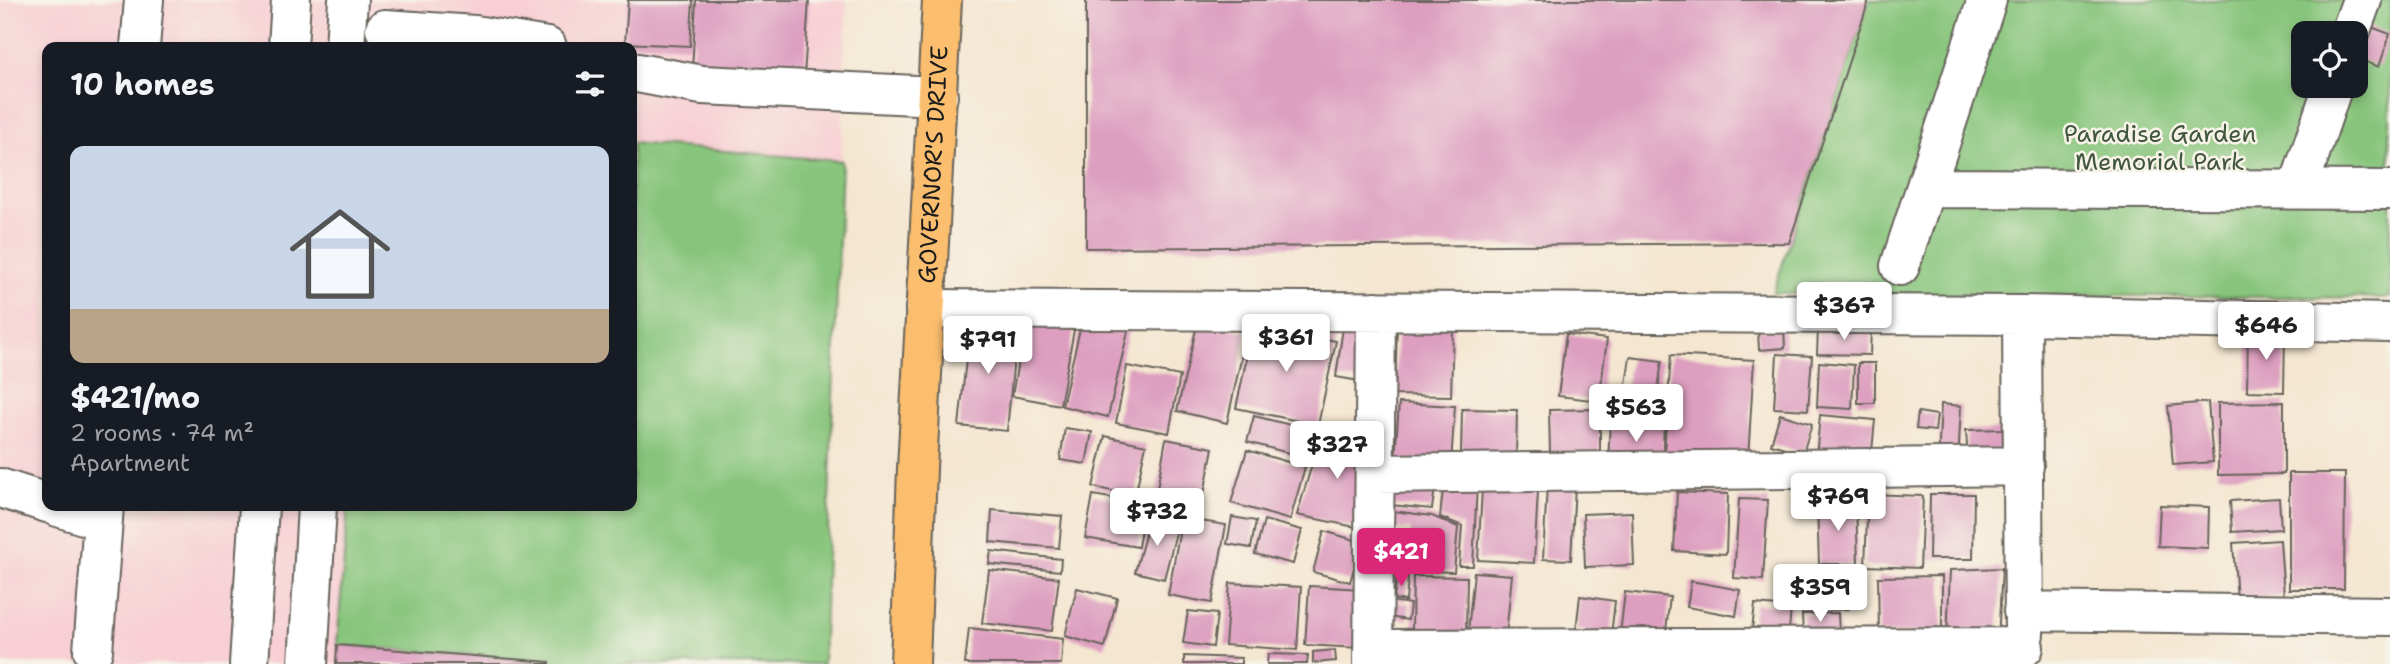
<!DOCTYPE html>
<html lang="en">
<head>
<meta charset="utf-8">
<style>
	body { margin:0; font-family:"Shantell Sans",sans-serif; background:#20242c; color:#f1f3f6; height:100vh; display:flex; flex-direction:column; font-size:26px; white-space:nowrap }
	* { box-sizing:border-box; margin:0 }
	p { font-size:23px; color:#9ea1a6 }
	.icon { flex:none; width:38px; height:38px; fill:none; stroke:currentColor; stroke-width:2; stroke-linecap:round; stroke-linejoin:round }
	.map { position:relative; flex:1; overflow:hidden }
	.drawer { position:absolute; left:42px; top:42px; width:595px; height:469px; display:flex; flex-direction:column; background:#171b24; border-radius:14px; box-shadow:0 4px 10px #0003 }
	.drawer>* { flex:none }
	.tools { position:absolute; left:2291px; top:21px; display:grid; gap:14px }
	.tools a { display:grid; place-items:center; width:77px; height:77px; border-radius:14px; background:#171b24; box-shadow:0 4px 10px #0003; font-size:35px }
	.price { position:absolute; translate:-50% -60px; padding:0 16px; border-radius:7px; background:#fff; color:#222; font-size:23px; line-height:46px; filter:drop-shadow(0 2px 4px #0008) }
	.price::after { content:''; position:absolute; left:50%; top:42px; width:21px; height:16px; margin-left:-10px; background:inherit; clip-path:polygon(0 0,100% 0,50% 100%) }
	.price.selected { background:#db2777; color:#fff }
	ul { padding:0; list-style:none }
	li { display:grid; align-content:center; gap:14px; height:371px; padding:0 28px }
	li+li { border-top:2px solid #363941 }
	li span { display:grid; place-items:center; height:217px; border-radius:14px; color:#555 }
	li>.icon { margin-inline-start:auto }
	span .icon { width:126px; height:126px; fill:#fffc; stroke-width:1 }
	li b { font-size:30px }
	h2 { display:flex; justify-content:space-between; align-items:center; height:84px; padding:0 28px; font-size:30px }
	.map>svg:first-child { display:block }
	.built { fill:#f7cfd4; fill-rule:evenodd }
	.green { fill:#87c57b; stroke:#52704c; stroke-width:2; fill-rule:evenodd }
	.building { fill:#dd9ebf }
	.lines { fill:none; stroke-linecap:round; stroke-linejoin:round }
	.minor-casing { stroke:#68635b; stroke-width:42 }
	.major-casing { stroke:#68635b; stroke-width:42 }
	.minor { stroke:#fff; stroke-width:38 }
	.major { stroke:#fabe6e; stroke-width:38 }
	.labels { text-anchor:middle; stroke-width:5; stroke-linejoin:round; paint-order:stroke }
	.park-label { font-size:24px; fill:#41573d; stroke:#f7f3e8 }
	.street-label { font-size:24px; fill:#1c1c1c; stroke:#f7f3e8 }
</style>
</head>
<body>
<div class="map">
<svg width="2390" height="664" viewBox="0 0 2390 664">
	<rect width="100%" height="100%" fill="#f7f3e8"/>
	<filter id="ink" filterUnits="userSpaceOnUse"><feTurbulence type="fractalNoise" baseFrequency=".0143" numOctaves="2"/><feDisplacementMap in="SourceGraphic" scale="14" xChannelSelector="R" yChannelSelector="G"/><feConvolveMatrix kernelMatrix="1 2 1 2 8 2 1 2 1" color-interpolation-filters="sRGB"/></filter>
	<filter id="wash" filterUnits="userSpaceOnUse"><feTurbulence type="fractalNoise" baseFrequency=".00686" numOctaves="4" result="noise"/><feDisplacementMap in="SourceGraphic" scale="28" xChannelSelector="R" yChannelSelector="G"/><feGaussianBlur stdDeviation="1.57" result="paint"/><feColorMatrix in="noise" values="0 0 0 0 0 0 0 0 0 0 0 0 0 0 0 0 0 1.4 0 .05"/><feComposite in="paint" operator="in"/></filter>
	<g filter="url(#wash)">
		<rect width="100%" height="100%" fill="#f4e6d0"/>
		<path class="built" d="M 0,0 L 847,0 L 823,664 L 0,664 ZM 47,47 L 632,47 L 632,506 L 47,506 Z"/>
		<path class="green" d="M 1869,0 L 2390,0 L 2390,298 L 1773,293 ZM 2303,33 L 2356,33 L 2356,86 L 2303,86 Z
			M 632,143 L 842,161 L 823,664 L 575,664 L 337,645 L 348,506 L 632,506 Z"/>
		<g id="blocks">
			<path class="building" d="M 628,0 L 693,0 L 690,46 L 625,43 Z
				M 696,0 L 809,0 L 804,78 L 692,71 Z
				M 1086,0 L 1869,0 L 1789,243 L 1086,248 Z
				M 2366,25 L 2390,34 L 2379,67 L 2356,58 Z
				M 1083,316 L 1129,327 L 1108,417 L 1062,406 Z
				M 970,321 L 1017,325 L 1007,431 L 959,426 Z
				M 1025,321 L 1074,330 L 1060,405 L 1012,396 Z
				M 1198,321 L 1247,332 L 1227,423 L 1177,411 Z
				M 1254,324 L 1336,341 L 1318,425 L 1236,408 Z
				M 1397,325 L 1453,326 L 1451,396 L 1395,395 Z
				M 1343,327 L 1373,331 L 1365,382 L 1336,377 Z
				M 1784,328 L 1785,348 L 1759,350 L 1758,330 Z
				M 1818,329 L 1871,329 L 1870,355 L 1817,354 Z
				M 2248,332 L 2285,332 L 2284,392 L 2247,391 Z
				M 1566,334 L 1607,339 L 1599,401 L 1558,396 Z
				M 1777,354 L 1812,356 L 1808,410 L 1774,408 Z
				M 1671,355 L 1754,360 L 1748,459 L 1664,454 Z
				M 1630,357 L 1662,361 L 1655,409 L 1623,405 Z
				M 1819,362 L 1854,365 L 1852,409 L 1817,407 Z
				M 1858,363 L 1875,363 L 1875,403 L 1858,403 Z
				M 1127,366 L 1180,376 L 1169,433 L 1116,423 Z
				M 2208,402 L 2213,462 L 2173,465 L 2168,406 Z
				M 2284,402 L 2284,474 L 2218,475 L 2218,403 Z
				M 1399,403 L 1455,406 L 1451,463 L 1395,460 Z
				M 1941,404 L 1961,406 L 1958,463 L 1938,462 Z
				M 1462,409 L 1517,410 L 1516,456 L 1461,454 Z
				M 1600,409 L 1600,452 L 1550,452 L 1549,410 Z
				M 1918,412 L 1937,415 L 1935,431 L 1916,429 Z
				M 1780,414 L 1812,424 L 1803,453 L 1771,444 Z
				M 1820,415 L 1875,420 L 1871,462 L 1816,457 Z
				M 1254,416 L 1311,430 L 1304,457 L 1247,442 Z
				M 1610,419 L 1664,421 L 1662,469 L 1608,467 Z
				M 1323,427 L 1366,440 L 1365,529 L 1297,515 Z
				M 1065,428 L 1092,432 L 1086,464 L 1060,460 Z
				M 2005,429 L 2007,461 L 1968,462 L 1966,430 Z
				M 1105,436 L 1146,445 L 1135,496 L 1093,487 Z
				M 1166,439 L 1213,448 L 1200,514 L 1154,505 Z
				M 1247,450 L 1305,467 L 1290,520 L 1231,503 Z
				M 2289,473 L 2345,473 L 2344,589 L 2289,589 Z
				M 1394,483 L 1435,488 L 1432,509 L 1391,505 Z
				M 1477,484 L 1473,566 L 1459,566 L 1462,526 L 1440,517 L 1443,489 Z
				M 1547,484 L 1575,485 L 1571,560 L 1543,559 Z
				M 1482,489 L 1538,491 L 1534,563 L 1478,560 Z
				M 1677,492 L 1728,494 L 1726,554 L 1674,551 Z
				M 1868,494 L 1923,496 L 1920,568 L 1865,566 Z
				M 1930,494 L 1974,494 L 1973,559 L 1929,559 Z
				M 1093,495 L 1145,504 L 1138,547 L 1085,538 Z
				M 2279,498 L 2281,529 L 2232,532 L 2230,501 Z
				M 1739,499 L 1768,500 L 1763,580 L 1734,578 Z
				M 1856,502 L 1858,564 L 1819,564 L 1817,503 Z
				M 2160,505 L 2209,507 L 2208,548 L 2158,546 Z
				M 992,510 L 1062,516 L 1059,548 L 990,542 Z
				M 1393,511 L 1432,516 L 1458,527 L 1454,572 L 1423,571 L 1422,546 L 1413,543 L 1410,529 L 1392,529 Z
				M 1632,512 L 1634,565 L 1585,567 L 1583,514 Z
				M 1150,517 L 1178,525 L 1164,579 L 1135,572 Z
				M 1232,517 L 1256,521 L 1251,548 L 1227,544 Z
				M 1182,518 L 1226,525 L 1212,603 L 1168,595 Z
				M 1264,520 L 1302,530 L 1293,564 L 1255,554 Z
				M 1324,531 L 1361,542 L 1350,582 L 1313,572 Z
				M 1388,536 L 1406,537 L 1409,549 L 1419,550 L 1416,570 L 1386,572 Z
				M 2280,540 L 2284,596 L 2237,600 L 2233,543 Z
				M 991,551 L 1061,559 L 1060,571 L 989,564 Z
				M 2002,568 L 1998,640 L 1947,640 L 1950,570 Z
				M 989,570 L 1059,578 L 1052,631 L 982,623 Z
				M 1474,572 L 1512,575 L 1506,635 L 1468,632 Z
				M 1397,576 L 1408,577 L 1406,601 L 1394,599 Z
				M 1413,576 L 1467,577 L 1466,633 L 1412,631 Z
				M 1847,576 L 1849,609 L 1802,611 L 1800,577 Z
				M 1942,576 L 1942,633 L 1879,633 L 1878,577 Z
				M 1691,581 L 1740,590 L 1736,616 L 1687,607 Z
				M 1230,583 L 1301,587 L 1297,650 L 1225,645 Z
				M 1309,586 L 1363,589 L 1360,648 L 1305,645 Z
				M 1077,588 L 1117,598 L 1105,647 L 1065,636 Z
				M 1625,592 L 1670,597 L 1665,639 L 1620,634 Z
				M 1580,596 L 1615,601 L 1611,635 L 1576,630 Z
				M 1385,600 L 1410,604 L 1408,620 L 1382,616 Z
				M 1755,604 L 1791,607 L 1788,643 L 1751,639 Z
				M 1188,611 L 1217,614 L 1213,647 L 1183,643 Z
				M 1838,613 L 1839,634 L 1803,635 L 1802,614 Z
				M 969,628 L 1063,639 L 1061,664 L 965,664 Z
				M 337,645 L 550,662 L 550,664 L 336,664 Z
				M 1335,650 L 1336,661 L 1313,663 L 1313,652 Z
				M 1268,654 L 1308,655 L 1307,664 L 1267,664 Z
				M 1184,656 L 1241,658 L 1241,664 L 1184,664 Z"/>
		</g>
	</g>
	<g filter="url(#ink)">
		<use href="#blocks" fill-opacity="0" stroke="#68635b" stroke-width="2"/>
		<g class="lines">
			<defs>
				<path id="minor" d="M 385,29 L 475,35 L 547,47
					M 2350,33 L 2362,0
					M 140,47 L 144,0
					M 288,47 L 291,0
					M 345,47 L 348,0
					M 632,72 L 702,85 L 938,96
					M 1926,188 L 2390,190
					M 2298,189 L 2333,86
					M 1900,266 L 1987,0
					M 925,309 L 2022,315 L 2390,323
					M 2022,315 L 2024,634
					M 1376,474 L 2024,466
					M 0,488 L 47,503
					M 55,506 L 103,521
					M 2023,611 L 2390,616
					M 1373,649 L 2024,647
					M 93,651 L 104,506
					M 249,664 L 259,506
					M 308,664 L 317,506
					M 1373,664 L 1376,311"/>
				<g id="major">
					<path id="s1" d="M 910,664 L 917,468 L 942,0"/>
				</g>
			</defs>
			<use href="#minor" class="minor-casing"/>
			<use href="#major" class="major-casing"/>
			<use href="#minor" class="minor"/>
			<use href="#major" class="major"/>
		</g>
	</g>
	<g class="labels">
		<g class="park-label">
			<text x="2160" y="142">Paradise Garden<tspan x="2160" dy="28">Memorial Park</tspan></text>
		</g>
		<g class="street-label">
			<text dy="8" stroke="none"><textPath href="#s1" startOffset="500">GOVERNOR'S DRIVE</textPath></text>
		</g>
	</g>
</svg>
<div class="tools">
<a><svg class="icon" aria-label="locate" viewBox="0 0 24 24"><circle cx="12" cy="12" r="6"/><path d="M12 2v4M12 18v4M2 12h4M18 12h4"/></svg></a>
</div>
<b class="price" style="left:1844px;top:342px">$367</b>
<b class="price" style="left:2266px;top:362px">$646</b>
<b class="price" style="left:1286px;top:374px">$361</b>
<b class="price" style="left:988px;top:376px">$791</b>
<b class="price" style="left:1636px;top:444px">$563</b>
<b class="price" style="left:1337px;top:481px">$327</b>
<b class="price" style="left:1838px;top:533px">$769</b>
<b class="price" style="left:1157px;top:548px">$732</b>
<b class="price selected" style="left:1401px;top:588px">$421</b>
<b class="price" style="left:1820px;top:624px">$359</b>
<section class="drawer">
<h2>10 homes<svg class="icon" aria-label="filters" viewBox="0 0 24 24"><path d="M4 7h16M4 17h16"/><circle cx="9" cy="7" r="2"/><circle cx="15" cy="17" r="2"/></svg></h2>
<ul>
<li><span style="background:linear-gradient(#c9d6e8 75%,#b9a48a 0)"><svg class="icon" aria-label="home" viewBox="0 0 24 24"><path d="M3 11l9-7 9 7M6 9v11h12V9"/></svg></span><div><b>$421/mo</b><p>2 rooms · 74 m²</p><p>Apartment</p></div></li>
</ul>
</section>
</div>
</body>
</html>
